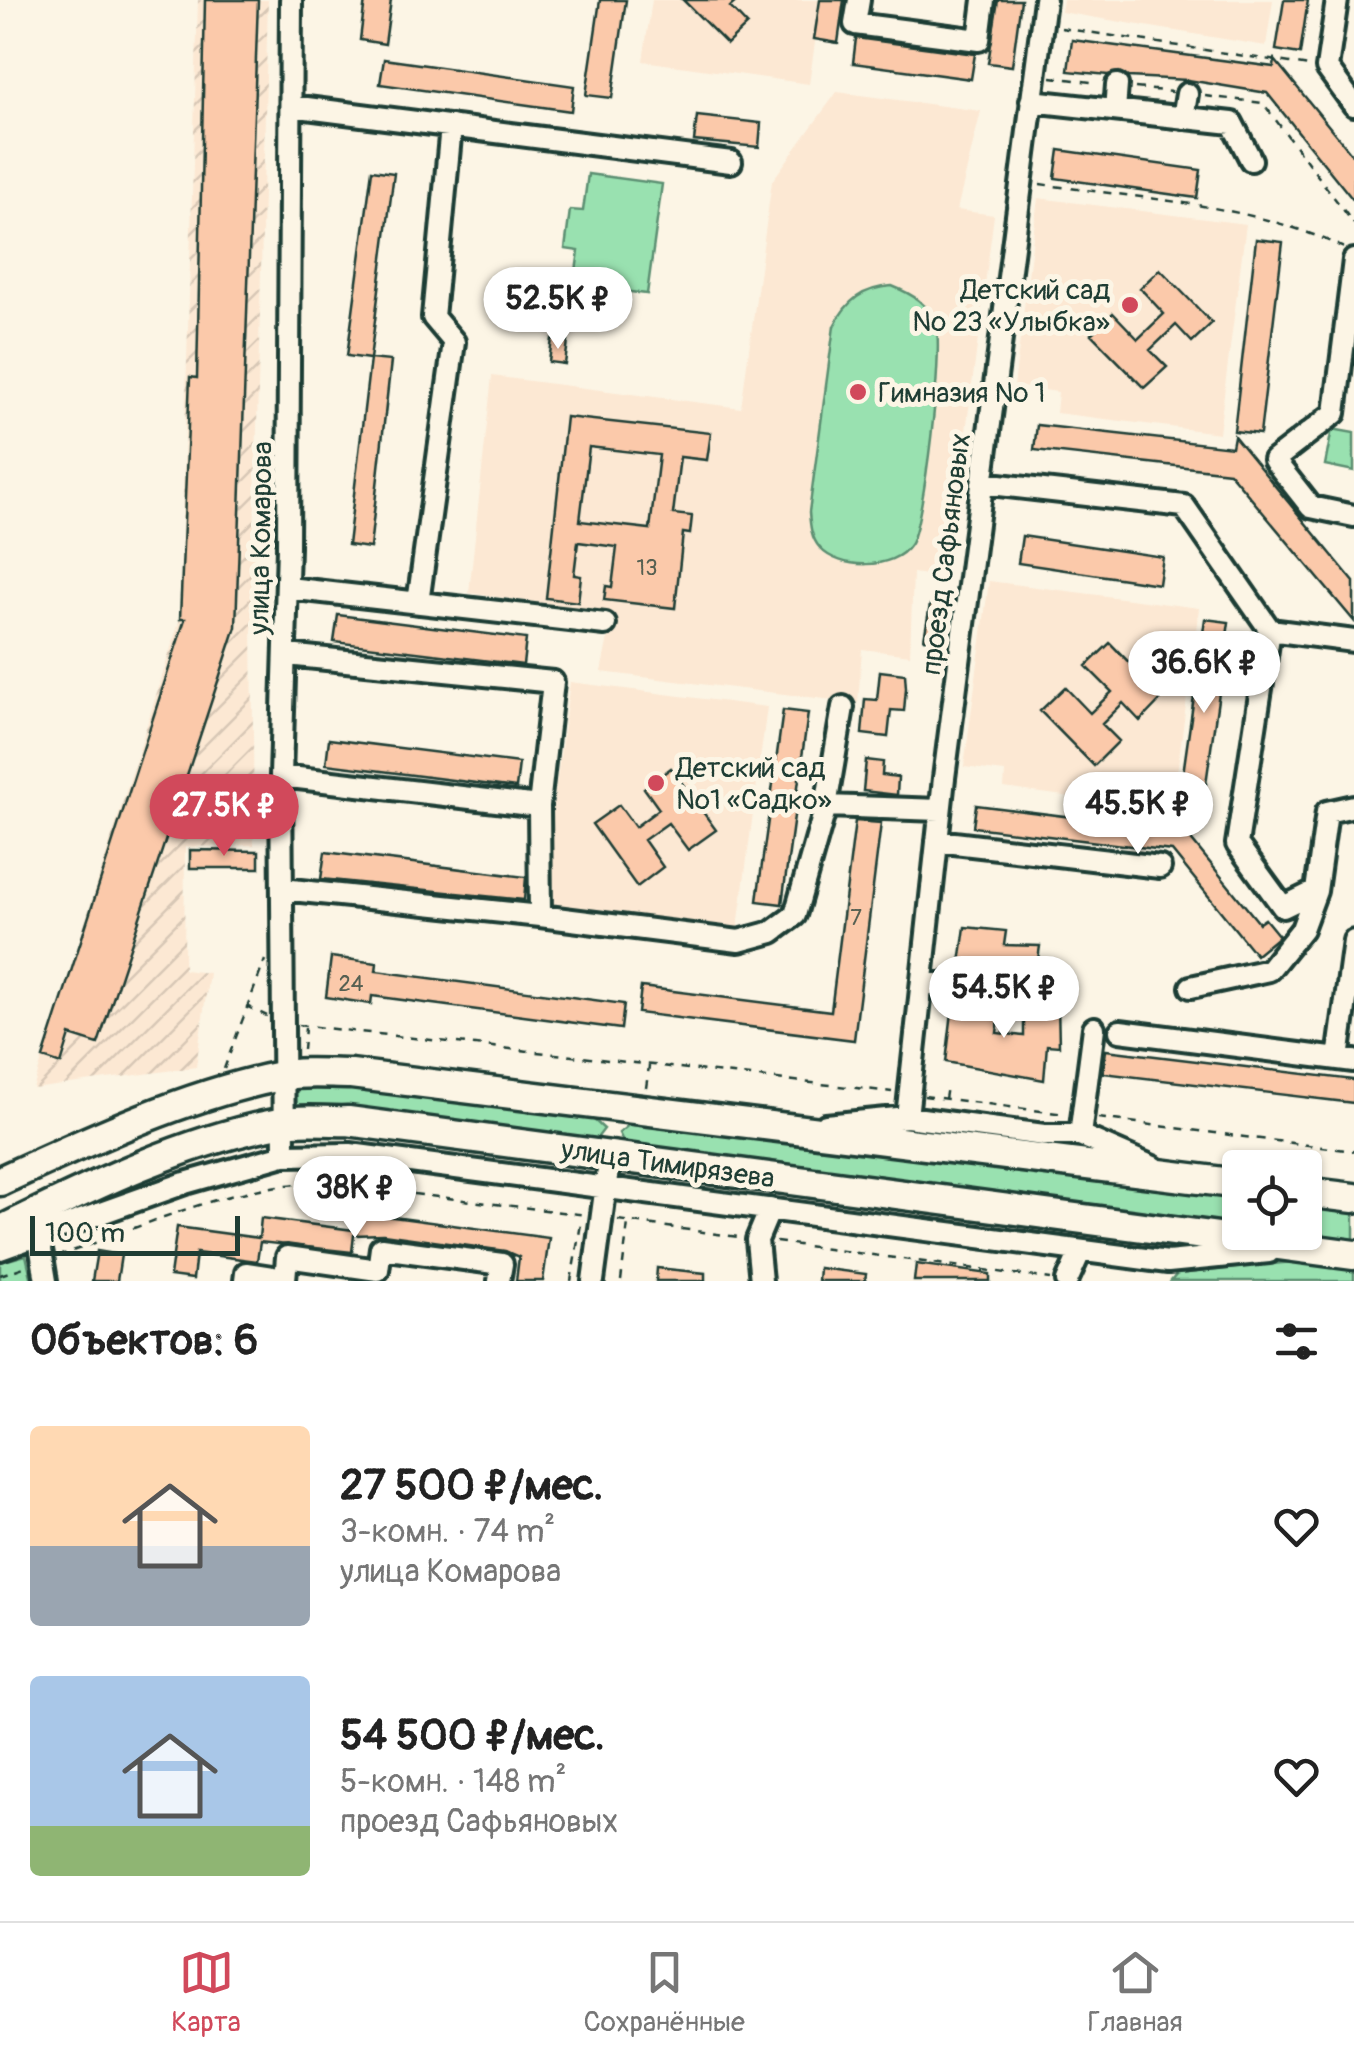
<!DOCTYPE html>
<html lang="ru">
<head>
<meta charset="utf-8">
<style>
	body { margin:0; font-family:Pangolin,sans-serif; background:#f2f2f2; color:#222; height:100vh; display:flex; flex-direction:column; font-size:38px; white-space:nowrap }
	* { box-sizing:border-box; margin:0 }
	p { font-size:32px; color:#767676 }
	.icon { flex:none; width:55px; height:55px; fill:none; stroke:currentColor; stroke-width:2; stroke-linecap:round; stroke-linejoin:round }
	.map { position:relative; height:1281px; overflow:hidden }
	.drawer { display:flex; flex-direction:column; background:#fff; flex:1 }
	.drawer>* { flex:none }
	.controls { position:absolute; left:1222px; top:1150px; display:grid; gap:20px }
	.controls a { display:grid; place-items:center; width:100px; height:100px; border-radius:10px; background:#fff; box-shadow:0 2px 8px #0004; font-size:50px }
	.scale { position:absolute; left:30px; bottom:25px; width:210px; box-sizing:border-box; padding-left:10px; border:5px solid #1f3d34; border-top:0; font-size:28px; line-height:35px; white-space:nowrap; color:#1f3d34; -webkit-text-stroke:8px #fcf5e5; paint-order:stroke }
	.price { position:absolute; translate:-50% -85px; padding:0 22px; border-radius:35px; background:#fff; color:#222; font-size:32px; line-height:65px; filter:drop-shadow(0 2px 5px #0008) }
	.price::after { content:''; position:absolute; left:50%; top:60px; width:30px; height:22px; margin-left:-15px; background:inherit; clip-path:polygon(0 0,100% 0,50% 100%) }
	.price.current { background:#d1495b; color:#fff }
	ul { padding:0; list-style:none }
	li { display:flex; align-items:center; gap:30px; height:250px; padding:0 30px }
	li span { display:grid; place-items:center; flex:none; width:280px; height:200px; border-radius:10px; color:#555 }
	li>.icon { margin-inline-start:auto }
	span .icon { width:120px; height:120px; fill:#fffc; stroke-width:1 }
	li b { font-size:42px }
	h2 { display:flex; justify-content:space-between; align-items:center; height:120px; padding:0 30px; font-size:42px }
	.tabs { display:flex; justify-content:space-around; align-items:center; height:140px; border-top:2px solid #e0e0e0; background:#fff; font-size:28px; color:#767676 }
	.tabs a { display:grid; justify-items:center; gap:5px }
	.tabs .current { color:#d1495b }
	.map>svg:first-child { display:block }
	.built { fill:#fce8d3 }
	.industrial { fill:url(#industrial-furrows) }
	.green { fill:#99e1b0; stroke:#5c8f72; stroke-width:2.5 }
	.building { fill:#fbc9aa; stroke:#1f3d34; stroke-width:2.5; fill-rule:evenodd }
	.lines { fill:none; stroke-linecap:round; stroke-linejoin:round }
	.minor-casing { stroke:#1f3d34; stroke-width:28 }
	.major-casing { stroke:#1f3d34; stroke-width:35 }
	.path { stroke:#1f3d34; stroke-width:2.5; stroke-dasharray:8 8; stroke-linecap:butt }
	.minor { stroke:#fcf5e5; stroke-width:20 }
	.major { stroke:#fcf5e5; stroke-width:28 }
	.poi-dot { fill:#d1495b; stroke:#fcf5e5; stroke-width:4 }
	.labels { text-anchor:middle; stroke-width:10; stroke-linejoin:round; paint-order:stroke }
	.number-label { font-size:22px; fill:#566052 }
	.poi-label { font-size:28px; fill:#1f3d34; stroke:#fcf5e5; text-anchor:start }
	.street-label { font-size:28px; fill:#1f3d34; stroke:#fcf5e5 }
</style>
</head>
<body>
<div class="map">
<svg width="1354" height="1281" viewBox="0 0 1354 1281">
	<defs>
		<pattern id="industrial-furrows" width="10" height="10" patternUnits="userSpaceOnUse" patternTransform="scale(2.5)"><rect width="10" height="10" fill="#fce8d3"/><path d="M-1 1l2-2M0 10L10 0M9 11l2-2" fill="none" stroke="#d8c8b6"/></pattern>
	</defs>
	<rect width="100%" height="100%" fill="#fcf5e5"/>
	<filter id="ink" filterUnits="userSpaceOnUse"><feTurbulence type="fractalNoise" baseFrequency=".01" numOctaves="2"/><feDisplacementMap in="SourceGraphic" scale="20" xChannelSelector="R" yChannelSelector="G"/><feConvolveMatrix kernelMatrix="1 2 1 2 8 2 1 2 1" color-interpolation-filters="sRGB"/></filter>
	<g filter="url(#ink)">
		<path class="built" d="M 652,0 L 821,0 L 809,84 L 643,61 Z
			M 1063,0 L 1273,0 L 1266,46 L 1061,12 Z
			M 837,92 L 981,111 L 957,210 L 994,215 L 947,578 L 913,573 L 910,655 L 862,649 L 858,703 L 601,672 L 613,613 L 469,593 L 492,376 L 741,408 L 772,181 Z
			M 1038,198 L 1246,224 L 1219,433 L 1056,413 L 1058,392 L 1014,386 Z
			M 989,581 L 1199,608 L 1172,810 L 1004,788 L 1005,772 L 964,767 Z
			M 570,682 L 767,707 L 737,935 L 548,910 L 546,860 Z"/>
		<path class="industrial" d="M 198,0 L 268,0 L 252,619 L 254,845 L 185,847 L 184,970 L 209,973 L 196,1067 L 33,1089 L 179,622 Z"/>
		<path class="green" d="M 588,174 L 662,184 L 647,294 L 574,285 L 579,251 L 565,249 L 570,210 L 583,211 Z
			M 892,286 C 912,294 928,303 936,325 C 944,348 924,525 910,545 C 894,570 839,570 820,548 C 811,538 810,525 809,512 L 834,326 C 847,300 863,288 892,286 Z
			M 1332,429 L 1354,433 L 1354,471 L 1325,465 Z
			M 293,1086 L 361,1088 L 593,1119 L 604,1129 L 594,1142 L 296,1113 L 288,1106 Z
			M 631,1123 L 1240,1192 L 1240,1230 L 627,1149 L 619,1133 Z
			M 1305,1200 L 1354,1206 L 1354,1245 L 1259,1233 L 1305,1232 Z
			M 26,1255 L 32,1281 L 0,1281 L 0,1262 Z
			M 1302,1261 L 1354,1268 L 1354,1281 L 1171,1281 L 1177,1274 Z"/>
		<path class="building" d="M 205,0 L 258,0 L 236,627 L 98,1044 L 70,1035 L 61,1064 L 43,1058 L 185,619 L 180,619 L 190,377 L 197,378 Z
			M 365,0 L 391,0 L 385,44 L 360,40 Z
			M 600,0 L 626,0 L 612,98 L 586,95 Z
			M 683,0 L 738,0 L 730,7 L 747,25 L 727,44 Z
			M 820,0 L 844,0 L 838,43 L 814,39 Z
			M 998,0 L 1021,0 L 1012,66 L 988,63 Z
			M 1284,0 L 1308,0 L 1300,54 L 1276,50 Z
			M 856,38 L 975,54 L 971,79 L 853,63 Z
			M 1072,40 L 1274,67 L 1275,60 L 1354,157 L 1354,201 L 1267,93 L 1188,80 L 1128,77 L 1119,72 L 1108,75 L 1068,71 Z
			M 384,59 L 574,86 L 571,111 L 380,84 Z
			M 697,116 L 761,123 L 759,147 L 694,141 Z
			M 1059,150 L 1201,170 L 1197,198 L 1055,178 Z
			M 372,170 L 394,173 L 370,359 L 347,356 Z
			M 1256,239 L 1283,242 L 1260,434 L 1234,431 Z
			M 1160,269 L 1212,323 L 1192,342 L 1176,325 L 1150,350 L 1167,367 L 1144,388 L 1091,334 L 1113,313 L 1138,339 L 1164,314 L 1140,288 Z
			M 552,339 L 568,341 L 565,364 L 549,362 Z
			M 370,359 L 391,361 L 370,548 L 348,545 Z
			M 566,417 L 711,433 L 707,460 L 680,457 L 673,514 L 692,516 L 690,534 L 683,533 L 675,608 L 604,600 L 606,586 L 612,587 L 617,547 L 578,542 L 574,575 L 581,576 L 578,602 L 546,598 ZM 589,447 L 659,455 L 650,529 L 580,521 Z
			M 1037,425 L 1232,447 L 1234,436 L 1354,582 L 1354,621 L 1229,472 L 1034,450 Z
			M 1022,536 L 1163,557 L 1159,584 L 1018,563 Z
			M 930,605 L 942,607 L 936,641 L 924,639 Z
			M 338,615 L 526,639 L 523,665 L 334,642 Z
			M 1205,619 L 1229,622 L 1202,812 L 1178,809 Z
			M 1110,643 L 1163,697 L 1140,721 L 1123,703 L 1102,724 L 1119,741 L 1094,766 L 1040,711 L 1065,687 L 1090,713 L 1112,692 L 1086,666 Z
			M 880,671 L 905,674 L 906,688 L 904,711 L 891,710 L 888,737 L 862,734 L 865,699 L 877,700 Z
			M 783,710 L 808,713 L 782,904 L 757,901 Z
			M 329,739 L 519,763 L 516,788 L 326,764 Z
			M 866,760 L 883,762 L 882,775 L 898,777 L 897,795 L 863,791 Z
			M 671,768 L 716,830 L 688,850 L 668,823 L 644,840 L 663,867 L 637,887 L 592,824 L 619,805 L 635,827 L 659,809 L 644,788 Z
			M 976,805 L 1184,831 L 1259,923 L 1265,919 L 1279,936 L 1256,955 L 1172,851 L 973,827 Z
			M 855,821 L 881,823 L 854,1040 L 638,1013 L 641,987 L 831,1011 Z
			M 190,850 L 259,851 L 259,868 L 190,868 Z
			M 325,852 L 526,877 L 524,900 L 321,879 Z
			M 965,927 L 1006,931 L 1004,945 L 1040,946 L 1035,980 L 994,976 L 995,968 L 960,963 Z
			M 331,957 L 377,963 L 376,971 L 624,1004 L 621,1029 L 372,996 L 371,1004 L 326,997 Z
			M 1024,1000 L 1058,1004 L 1059,1046 L 1047,1045 L 1044,1080 L 946,1062 L 952,1012 L 1000,1010 L 997,1033 L 1024,1036 Z
			M 1106,1050 L 1354,1080 L 1354,1103 L 1103,1073 Z
			M 356,1212 L 549,1238 L 543,1281 L 516,1281 L 519,1257 L 505,1251 L 383,1234 L 354,1235 L 352,1252 L 260,1242 L 257,1261 L 196,1253 L 193,1279 L 170,1276 L 177,1227 L 259,1238 L 261,1218 L 354,1230 Z
			M 97,1251 L 121,1255 L 117,1281 L 92,1281 Z
			M 916,1264 L 990,1274 L 990,1281 L 914,1281 Z
			M 657,1268 L 705,1273 L 705,1281 L 656,1281 Z
			M 819,1268 L 866,1274 L 865,1281 L 818,1281 Z"/>
		<g class="lines">
			<defs>
				<path id="minor" d="M 859,0 L 855,24 L 979,40 L 984,0
					M 1337,0 L 1327,68 L 1354,105
					M 1031,101 L 1232,123 L 1251,160
					M 291,106 L 731,162
					M 1115,110 L 1117,85
					M 1183,118 L 1187,94
					M 1354,260 L 1335,413 L 1274,460 L 1311,507 L 1354,516
					M 982,483 L 1184,506 L 1270,630
					M 288,588 L 605,624
					M 418,603 L 454,342 L 433,317 L 451,126
					M 1354,641 L 1270,630 L 1237,844 L 1283,907 L 1316,891 L 1327,812 L 1354,806
					M 281,776 L 539,806
					M 826,806 L 843,707
					M 937,841 L 1160,867
					M 282,889 L 540,916 L 539,806 L 553,682 L 287,655
					M 540,916 L 739,941 L 772,932 L 795,915 L 826,806 L 940,810
					M 922,982 L 1011,992
					M 1191,987 L 1269,970 L 1302,929 L 1316,891
					M 1120,1031 L 1354,1061
					M 1338,1059 L 1354,941
					M 907,1117 L 944,778 L 1045,0
					M 826,1125 L 907,1117 L 1044,1135 L 1080,1135 L 1153,1167
					M 1080,1135 L 1094,1028
					M 284,1155 L 281,776 L 288,547 L 291,0
					M 39,1238 L 46,1281
					M 0,1249 L 185,1183 L 284,1155 L 350,1154 L 1168,1262 L 1269,1252
					M 245,1281 L 246,1273 L 285,1279 L 287,1257 L 378,1270 L 381,1248 L 502,1264 L 499,1281
					M 593,1281 L 610,1155
					M 761,1281 L 757,1240 L 770,1209
					M 1067,1281 L 1080,1252"/>
				<path id="major" d="M 0,1181 C 87,1141 188,1094 281,1076 C 303,1071 328,1074 351,1074 L 1240,1184
					M 1305,1192 L 1354,1198
					M 0,1231 C 88,1188 182,1141 279,1123 C 301,1118 326,1122 348,1121 L 1354,1255"/>
			</defs>
			<use href="#minor" class="minor-casing"/>
			<use href="#major" class="major-casing"/>
			<path class="path" d="M 1061,28 L 1310,66
				M 1051,77 L 1098,83
				M 1135,88 L 1172,92
				M 1205,96 L 1263,103 L 1354,224
				M 1040,184 C 1141,199 1251,203 1344,248
				M 246,1006 L 267,1016
				M 298,1025 L 892,1092
				M 303,1050 L 305,1028
				M 224,1069 L 265,960
				M 646,1088 L 649,1066
				M 924,1096 L 1065,1114
				M 945,1099 L 947,1086
				M 1098,1118 L 1354,1151
				M 618,1220 L 738,1237
				M 776,1242 L 1051,1279
				M 58,1256 C 144,1227 233,1182 324,1183 L 586,1215
				M 0,1275 L 27,1266
				M 571,1281 L 582,1218
				M 621,1281 L 628,1223"/>
			<use href="#minor" class="minor"/>
			<use href="#major" class="major"/>
		</g>
	</g>
	<g class="poi-dot">
		<circle cx="1130" cy="305" r="10"/>
		<circle cx="858" cy="392" r="10"/>
		<circle cx="656" cy="783" r="10"/>
	</g>
	<g class="labels">
		<g class="number-label">
			<text x="647" y="575">13</text>
			<text x="856" y="925">7</text>
			<text x="351" y="991">24</text>
		</g>
		<g class="poi-label">
			<text x="1110" y="299" text-anchor="end">Детский сад<tspan x="1110" dy="32">№ 23 «Улыбка»</tspan></text>
			<text x="878" y="402">Гимназия № 1</text>
			<text x="676" y="777">Детский сад<tspan x="676" dy="32">№1 «Cадко»</tspan></text>
		</g>
		<g class="street-label">
			<text transform="translate(260 538) rotate(-89)" y="10">улица Комарова</text>
			<text transform="translate(945 554) rotate(-83)" y="10">проезд Сафьяновых</text>
			<text transform="translate(668 1163) rotate(8)" y="10">улица Тимирязева</text>
		</g>
	</g>
</svg>
<div class="controls">
<a><svg class="icon" aria-label="locate" viewBox="0 0 24 24"><circle cx="12" cy="12" r="6"/><path d="M12 2v4M12 18v4M2 12h4M18 12h4"/></svg></a>
</div>
<div class="scale">100 m</div>
<b class="price" style="left:558px;top:352px">52.5K ₽</b>
<b class="price" style="left:1204px;top:716px">36.6K ₽</b>
<b class="price" style="left:1138px;top:857px">45.5K ₽</b>
<b class="price current" style="left:224px;top:859px">27.5K ₽</b>
<b class="price" style="left:1004px;top:1041px">54.5K ₽</b>
<b class="price" style="left:355px;top:1241px">38K ₽</b>
</div>
<section class="drawer">
<h2>Объектов: 6<svg class="icon" aria-label="filters" viewBox="0 0 24 24"><path d="M4 7h16M4 17h16"/><circle cx="9" cy="7" r="2"/><circle cx="15" cy="17" r="2"/></svg></h2>
<ul>
<li><span style="background:linear-gradient(#ffd9b3 60%,#9aa5b1 0)"><svg class="icon" aria-label="home" viewBox="0 0 24 24"><path d="M3 11l9-7 9 7M6 9v11h12V9"/></svg></span><div><b>27 500 ₽/мес.</b><p>3-комн. · 74 m²</p><p>улица Комарова</p></div><svg class="icon" aria-label="heart" viewBox="0 0 24 24"><path d="M12 20l-8-8c-3-5 5-10 8-4 3-6 11-1 8 4z"/></svg></li>
<li><span style="background:linear-gradient(#a9c7e8 75%,#8fb573 0)"><svg class="icon" aria-label="home" viewBox="0 0 24 24"><path d="M3 11l9-7 9 7M6 9v11h12V9"/></svg></span><div><b>54 500 ₽/мес.</b><p>5-комн. · 148 m²</p><p>проезд Сафьяновых</p></div><svg class="icon" aria-label="heart" viewBox="0 0 24 24"><path d="M12 20l-8-8c-3-5 5-10 8-4 3-6 11-1 8 4z"/></svg></li>
</ul>
</section>
<nav class="tabs">
<a class="current"><svg class="icon" aria-label="map" viewBox="0 0 24 24"><path d="M3 6l6-2 6 2 6-2v14l-6 2-6-2-6 2zM9 4v14M15 6v14"/></svg>Карта</a>
<a><svg class="icon" aria-label="saved" viewBox="0 0 24 24"><path d="M7 4h10v16l-5-4-5 4z"/></svg>Сохранённые</a>
<a><svg class="icon" aria-label="home" viewBox="0 0 24 24"><path d="M3 11l9-7 9 7M6 9v11h12V9"/></svg>Главная</a>
</nav>
</body>
</html>
